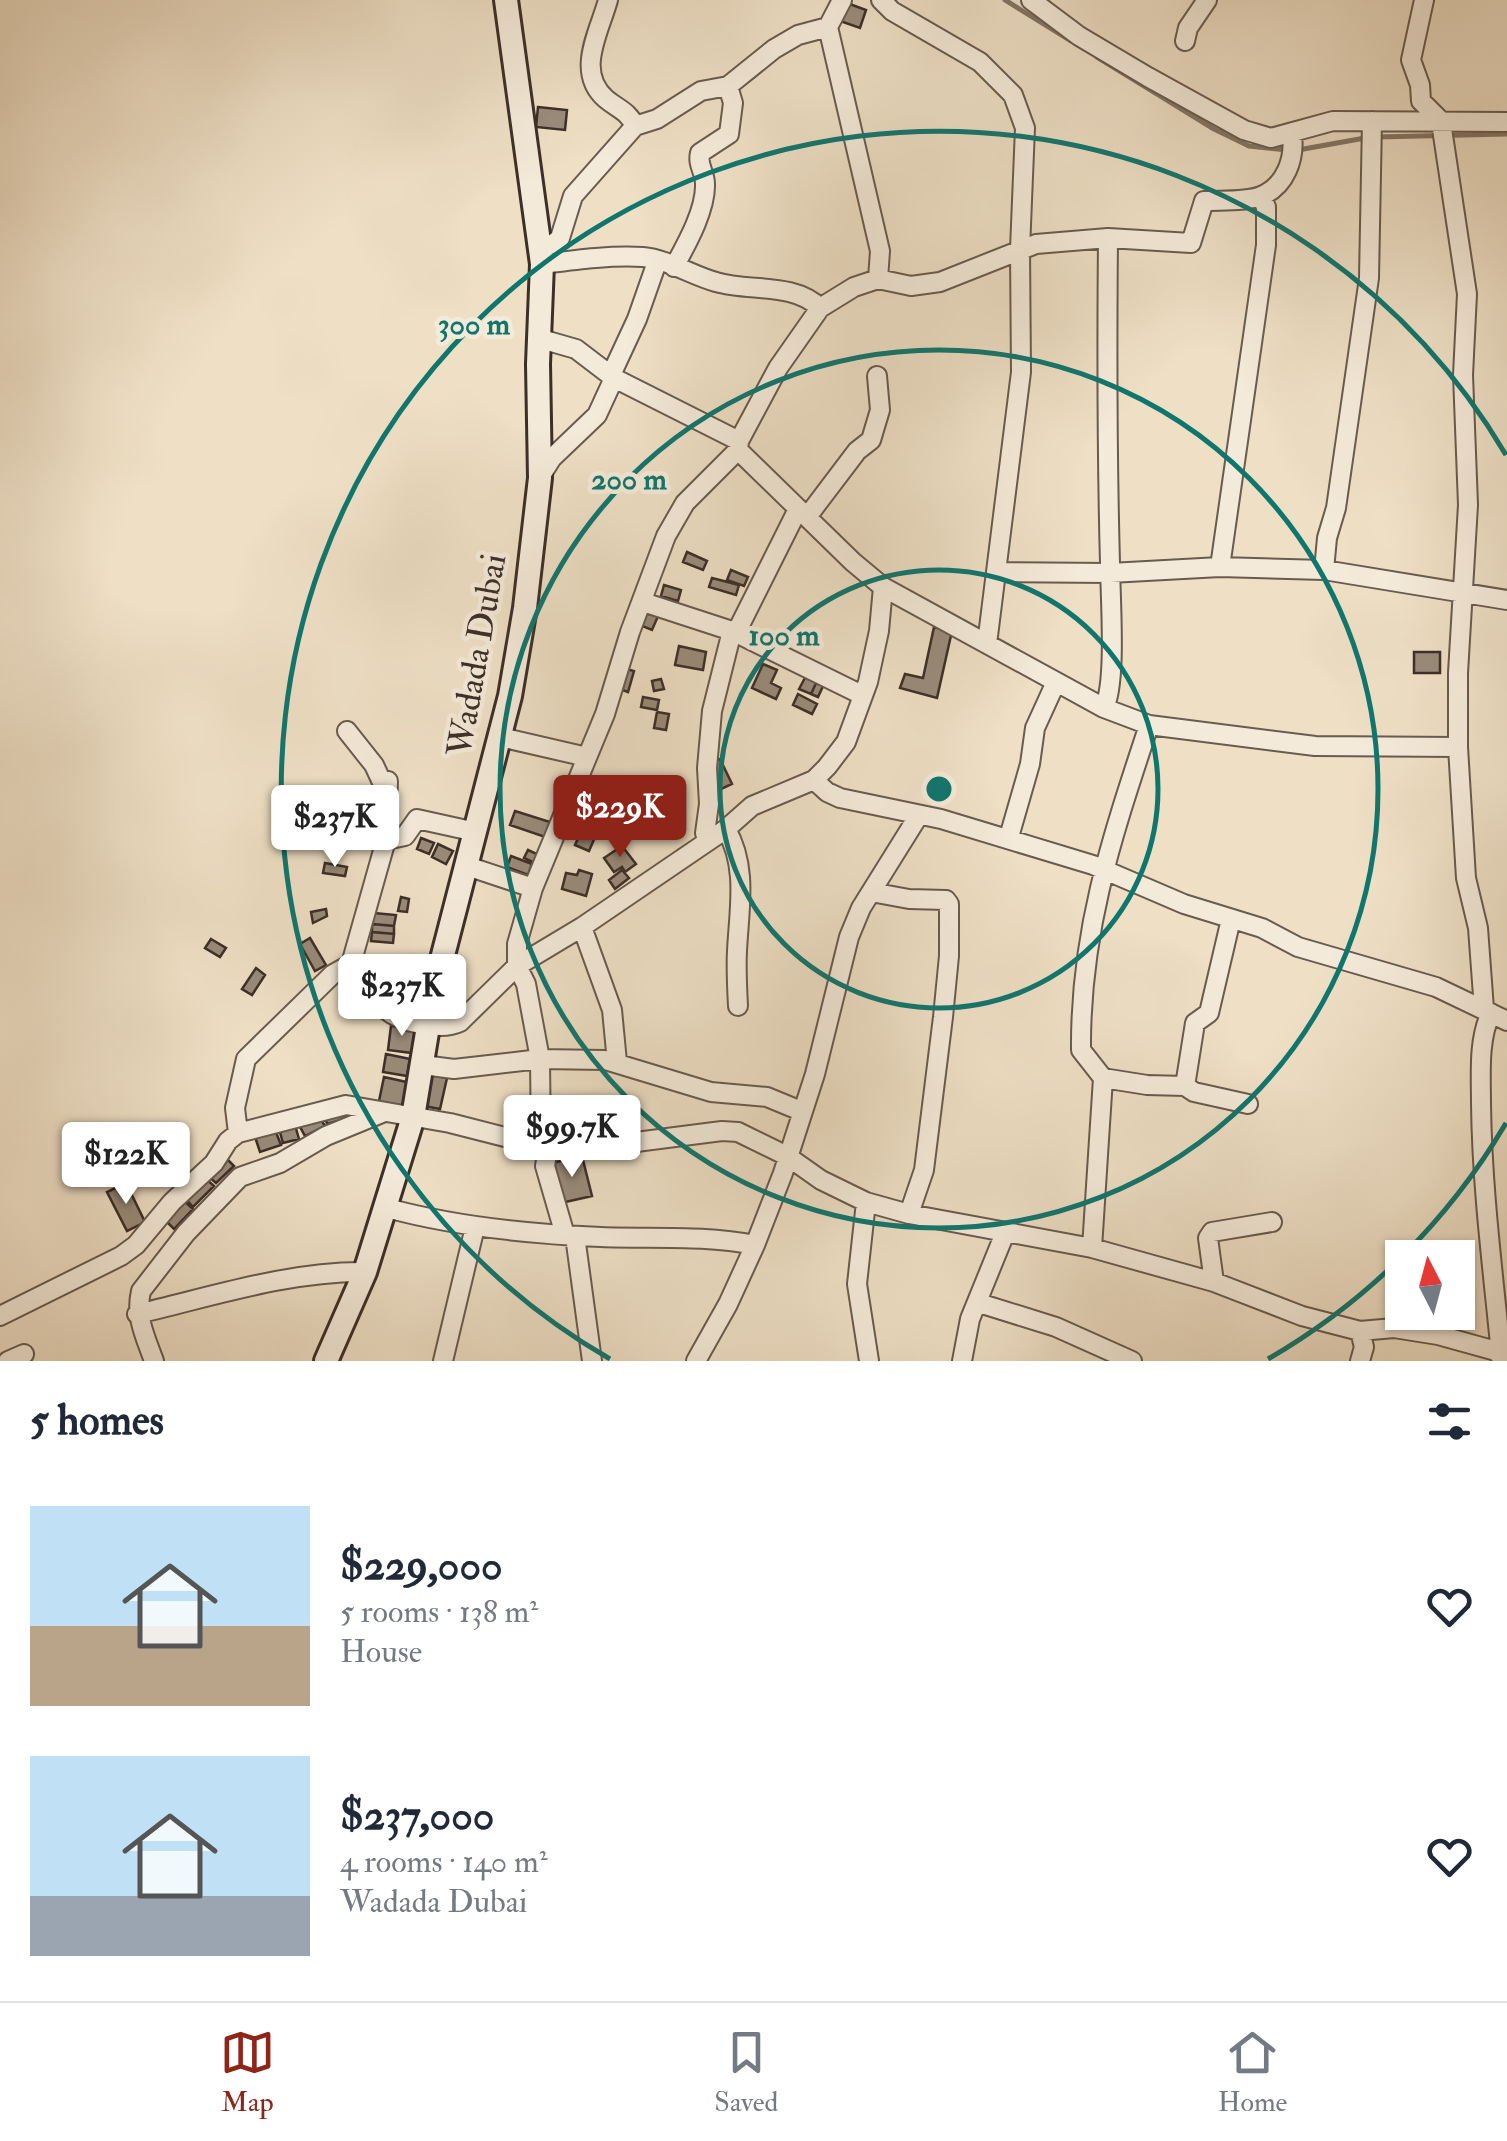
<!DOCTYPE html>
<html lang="en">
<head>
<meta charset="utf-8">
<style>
	body { margin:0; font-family:"IM FELL Double Pica",serif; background:#f6f6f7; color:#1f2937; height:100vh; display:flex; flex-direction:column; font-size:38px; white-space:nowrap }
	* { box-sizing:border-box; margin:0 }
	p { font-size:32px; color:#747a83 }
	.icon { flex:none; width:55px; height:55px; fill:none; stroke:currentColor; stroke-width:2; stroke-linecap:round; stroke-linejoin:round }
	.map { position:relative; height:1361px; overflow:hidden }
	.sheet { display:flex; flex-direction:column; background:#fff; flex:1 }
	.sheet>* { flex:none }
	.needle { width:65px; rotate:354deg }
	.buttons { position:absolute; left:1385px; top:1240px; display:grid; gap:20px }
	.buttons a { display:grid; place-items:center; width:90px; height:90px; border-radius:0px; background:#fff; box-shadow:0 2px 8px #0004; font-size:50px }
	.price { position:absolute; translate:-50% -85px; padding:0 22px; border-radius:10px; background:#fff; color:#222; font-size:32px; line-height:65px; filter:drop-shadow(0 2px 5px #0008) }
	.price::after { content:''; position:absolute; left:50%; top:60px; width:30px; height:22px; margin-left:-15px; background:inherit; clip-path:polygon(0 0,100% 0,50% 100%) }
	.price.on { background:#8f2418; color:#fff }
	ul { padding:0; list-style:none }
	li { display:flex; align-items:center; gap:30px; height:250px; padding:0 30px }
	li span { display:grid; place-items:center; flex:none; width:280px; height:200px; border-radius:0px; color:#555 }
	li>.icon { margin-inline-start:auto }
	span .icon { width:120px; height:120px; fill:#fffc; stroke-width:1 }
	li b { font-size:42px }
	h2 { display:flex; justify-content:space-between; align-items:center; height:120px; padding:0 30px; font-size:42px }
	.tab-bar { display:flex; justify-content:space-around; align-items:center; height:140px; border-top:2px solid #e0e1e3; background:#fff; font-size:28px; color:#747a83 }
	.tab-bar a { display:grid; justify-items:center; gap:5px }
	.tab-bar .on { color:#8f2418 }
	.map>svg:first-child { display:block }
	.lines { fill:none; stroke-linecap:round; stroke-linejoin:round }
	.stream { stroke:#827566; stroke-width:5 }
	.building { fill:#998b7a; stroke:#3c2f28; stroke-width:2.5 }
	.street-casing { stroke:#685b4f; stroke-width:22 }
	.secondary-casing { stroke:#3c2f28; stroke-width:28 }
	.street { stroke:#f4ead9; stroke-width:18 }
	.secondary { stroke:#f4ead9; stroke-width:22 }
	.ring { fill:none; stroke:#0f766e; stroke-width:5 }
	.labels { text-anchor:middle; stroke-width:9; stroke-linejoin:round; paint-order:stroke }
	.street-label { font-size:35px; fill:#3c2f28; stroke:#f4ead9 }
	.centre { fill:#0f766e; stroke:#f4ead9; stroke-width:5 }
	.ring-label { font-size:30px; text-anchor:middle; font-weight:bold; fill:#0f766e; stroke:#f4ead9; stroke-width:9; stroke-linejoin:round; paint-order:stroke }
</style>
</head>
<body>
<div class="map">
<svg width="1507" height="1361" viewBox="0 0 1507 1361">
	<rect width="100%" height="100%" fill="#eedfc5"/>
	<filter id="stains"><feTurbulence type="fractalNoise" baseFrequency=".002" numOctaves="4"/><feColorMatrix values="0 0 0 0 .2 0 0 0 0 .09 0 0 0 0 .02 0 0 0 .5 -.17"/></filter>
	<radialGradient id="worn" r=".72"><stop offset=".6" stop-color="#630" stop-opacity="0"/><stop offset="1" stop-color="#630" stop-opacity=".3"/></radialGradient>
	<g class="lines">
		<path class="stream" d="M 1005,0 L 1071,41
			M 1097,57 L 1214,129 L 1249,146 L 1287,150
			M 1376,137 L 1507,134
			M 1298,150 L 1365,138"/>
	</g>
	<path class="building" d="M 847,3 L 866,10 L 860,28 L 840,21 Z
		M 538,107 L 567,110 L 565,130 L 536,127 Z
		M 687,552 L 707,561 L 703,570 L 683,562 Z
		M 731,570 L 748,577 L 744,586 L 727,580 Z
		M 712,578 L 739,585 L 736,595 L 709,587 Z
		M 664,585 L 681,590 L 678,601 L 661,596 Z
		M 642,607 L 659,614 L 652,630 L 635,623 Z
		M 934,627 L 952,631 L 937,698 L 900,688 L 905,674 L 923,678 Z
		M 679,646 L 706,652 L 703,670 L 675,665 Z
		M 1414,652 L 1440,652 L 1440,673 L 1414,673 Z
		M 763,664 L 777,670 L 771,683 L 781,688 L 776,699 L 752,688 Z
		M 623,668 L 634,671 L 628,692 L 617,688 Z
		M 807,674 L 818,679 L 811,694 L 799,689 Z
		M 661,679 L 664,689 L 654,691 L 652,681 Z
		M 818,679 L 825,682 L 818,697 L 811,694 Z
		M 798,694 L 817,704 L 812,714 L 793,705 Z
		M 643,697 L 659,700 L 657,710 L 641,707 Z
		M 657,712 L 669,714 L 666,730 L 654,728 Z
		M 720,759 L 732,784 L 721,789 L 709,763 Z
		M 347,791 L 349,812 L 332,814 L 330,792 Z
		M 304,796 L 321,796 L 320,816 L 304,815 Z
		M 515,811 L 550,822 L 545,837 L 510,825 Z
		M 349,813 L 350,824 L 332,826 L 331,815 Z
		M 632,813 L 640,832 L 618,840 L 611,821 Z
		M 307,817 L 317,818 L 314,840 L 304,839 Z
		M 361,817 L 371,820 L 365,841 L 355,838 Z
		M 582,829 L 596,835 L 589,851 L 575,845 Z
		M 421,838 L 434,843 L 429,854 L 417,849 Z
		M 438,844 L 453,851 L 446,864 L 432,857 Z
		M 622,846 L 636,864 L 625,872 L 622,867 L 614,872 L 604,858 Z
		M 528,850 L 539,855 L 535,863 L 524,858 Z
		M 511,856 L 532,864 L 528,875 L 507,867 Z
		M 325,863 L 347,867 L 345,876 L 323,873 Z
		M 579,870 L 592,874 L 586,896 L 562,889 L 566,873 L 577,875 Z
		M 622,870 L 629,878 L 615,889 L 609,880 Z
		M 401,897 L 409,899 L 407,912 L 398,911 Z
		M 326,909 L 327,916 L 313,923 L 311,912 Z
		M 374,913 L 396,915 L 394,926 L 372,924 Z
		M 372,924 L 394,926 L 394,934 L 372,932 Z
		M 372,932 L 394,934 L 393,943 L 371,941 Z
		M 310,938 L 326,965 L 315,971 L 300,944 Z
		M 211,939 L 226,948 L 220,957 L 205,948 Z
		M 256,968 L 265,975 L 252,995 L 242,989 Z
		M 391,1026 L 415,1029 L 412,1053 L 388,1050 Z
		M 386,1054 L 410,1059 L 407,1076 L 383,1072 Z
		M 431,1075 L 447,1078 L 440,1109 L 424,1106 Z
		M 384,1077 L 411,1083 L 406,1107 L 379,1101 Z
		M 345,1108 L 348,1118 L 327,1124 L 324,1113 Z
		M 318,1115 L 325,1126 L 305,1136 L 299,1125 Z
		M 295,1125 L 299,1139 L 283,1143 L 279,1129 Z
		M 274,1127 L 281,1145 L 260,1152 L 254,1134 Z
		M 582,1156 L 592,1196 L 561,1203 L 552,1163 Z
		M 225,1157 L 234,1166 L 216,1183 L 207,1175 Z
		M 204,1177 L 214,1186 L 193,1207 L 184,1197 Z
		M 126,1183 L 145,1222 L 127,1231 L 107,1192 Z
		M 182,1199 L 193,1209 L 174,1229 L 163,1218 Z"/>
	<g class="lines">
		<defs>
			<path id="street" d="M 608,0 C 599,33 575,72 606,99 C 618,109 628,111 635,126
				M 881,0 L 892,11 L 980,62 L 1013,95 L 1025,128 L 1020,249 L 1021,372 L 987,644
				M 1031,0 L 1079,36 L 1148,77 L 1244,130 L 1271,138 L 1333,121 L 1507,122
				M 1424,0 L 1411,60 L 1420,85 L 1421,101 L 1440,120
				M 828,27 L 880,251 L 878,279
				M 1185,41 L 1188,28 L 1207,0
				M 1441,122 L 1467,294 L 1463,375 L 1468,505 L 1458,673 L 1458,747 L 1466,878 L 1478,928 L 1484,1009
				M 539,247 L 553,244 L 560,238 L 573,196 L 635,126 L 657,119 L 701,91 L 728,86 L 774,49 L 798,35 L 828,27 L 842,0
				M 542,264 C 574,260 610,255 643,257 C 667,259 693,276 716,282 C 749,292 794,282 820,308
				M 674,267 C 686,245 706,210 705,184 C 705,172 697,165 700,153 L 729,134 L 733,103 L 728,86
				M 541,339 L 576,349 L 614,378 L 739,441
				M 611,375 L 637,319 L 657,262
				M 738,450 L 853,562 L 883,587 L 1104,708 L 1149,725 L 1315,746 L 1458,747
				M 540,477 L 552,458 L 597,415 L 614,378
				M 807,517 L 857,451 L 871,440 L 880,410 L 877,376
				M 1220,567 L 1266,245 L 1266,207 L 1261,196
				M 1324,570 L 1327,538 L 1336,508 L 1369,278 L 1372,121
				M 998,572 L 1110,573 L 1220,567 L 1324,570 L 1507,600
				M 643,602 L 732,631 L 862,695
				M 736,633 L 798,509
				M 1104,708 C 1117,682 1110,595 1110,563 C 1107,454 1107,346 1108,238
				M 500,737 L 587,757
				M 814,780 L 827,792 L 840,798 L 941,819 L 1093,865 L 1184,904 L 1262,928 L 1298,947 L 1436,987 L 1507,1021
				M 726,829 C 748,867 739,909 737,951 C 736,969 737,987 738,1006
				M 1009,837 L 1030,764 L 1035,728 L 1056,682
				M 386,840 L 405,836 L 417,819 L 476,832
				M 708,841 L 705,833 L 709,804 L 707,768 L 712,711 L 732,631
				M 467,866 L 533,888
				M 871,892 L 909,899 L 946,900 L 949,904 L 949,956 L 943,1017 L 924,1170 L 909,1214
				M 582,927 L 612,1010 L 617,1062
				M 351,964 C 377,995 376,1016 420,1024 C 434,1026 447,1028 460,1022 L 517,966 L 582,927 L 726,829 L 752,806 L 814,780 L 827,767 L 846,742 L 868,682 L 879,631 L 883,587
				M 1491,1013 C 1478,1039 1481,1075 1481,1104 C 1482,1185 1492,1264 1500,1344 L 1496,1351
				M 423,1065 L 454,1069 L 540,1059 L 605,1060 L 711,1092 L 767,1097 L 801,1111
				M 1103,1078 L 1147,1085 L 1185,1086 L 1194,1092 L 1248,1104
				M 1185,1086 L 1195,1023 L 1209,1013 L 1231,919
				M 238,1133 L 235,1108 L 246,1059 L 333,974 L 351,964 L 386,840 L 388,781 L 381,780 L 374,765 L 347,731
				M 541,1147 L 540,1059 L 526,984 L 517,966 L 517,944 L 533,888 L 605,714 L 630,632 L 666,536 L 685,503 L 738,450 L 739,441 L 778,368 L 820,308 L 854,287 L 878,279 L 911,286 L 940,282 L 1036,244 L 1108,238 L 1191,243 L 1204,201 C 1221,200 1246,202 1261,196 C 1286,186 1295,158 1292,135
				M 548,1148 L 545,1166 L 565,1235
				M 866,1202 L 857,1284 L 869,1361
				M 387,1208 C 457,1227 528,1234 601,1237 C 652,1239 705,1235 755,1245
				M 575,1236 L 592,1361
				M 1092,1248 L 1103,1078 L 1081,1050 C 1080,931 1112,837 1149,725
				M 1214,1282 L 1208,1238 L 1212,1232 L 1272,1222
				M 979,1303 L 1056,1327 L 1132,1361
				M 137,1314 C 211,1297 289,1271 365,1272
				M 0,1316 L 121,1256 L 136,1245 L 172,1202 L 214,1163 L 228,1141 L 238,1133 L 346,1105 L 450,1123 L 548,1148 L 589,1148 L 722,1131 L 738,1132 L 787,1156 L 821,1180 L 866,1202 L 909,1214 L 1092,1248 L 1214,1282 L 1302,1316 L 1360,1331 L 1394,1328 L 1438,1335 L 1496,1351 L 1505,1361
				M 8,1361 L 24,1354
				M 154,1361 C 145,1336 135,1317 141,1291 L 186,1233 L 240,1177 L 280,1163 L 326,1136 L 382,1113
				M 443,1361 L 475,1227
				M 696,1361 L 728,1304 L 755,1245 L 783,1173 L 815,1074 L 849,937 L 861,908 L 919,815
				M 962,1361 L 970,1319 L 1005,1233
				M 1360,1361 L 1364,1347 L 1360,1331"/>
			<path id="secondary" d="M 326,1361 L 365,1272 L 413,1117 L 434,990 L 510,696 L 525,608 L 540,478 L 538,364 L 542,264 L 506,0"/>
		</defs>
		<use href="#street" class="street-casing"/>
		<use href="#secondary" class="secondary-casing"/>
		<use href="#street" class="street"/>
		<use href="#secondary" class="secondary"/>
	</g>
	<g class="ring">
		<circle cx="939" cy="789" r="219"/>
		<circle cx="939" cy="789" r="439"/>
		<path d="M1506 1123A658 658 0 0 1 1268 1359M610 1359A658 658 0 1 1 1506 455"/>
	</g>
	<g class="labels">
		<g class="street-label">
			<text transform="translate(476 655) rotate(-80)" y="12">Wadada Dubai</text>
		</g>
	</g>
	<circle cx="939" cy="789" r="15" class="centre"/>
	<g class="ring-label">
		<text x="474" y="334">300 m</text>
		<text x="629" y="489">200 m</text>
		<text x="784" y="645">100 m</text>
	</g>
	<rect width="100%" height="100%" filter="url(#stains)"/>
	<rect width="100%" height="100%" fill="url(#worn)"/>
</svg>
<div class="buttons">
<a><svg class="needle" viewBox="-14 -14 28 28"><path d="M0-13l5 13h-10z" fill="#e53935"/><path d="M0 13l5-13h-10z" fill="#747a83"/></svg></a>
</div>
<b class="price on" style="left:620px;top:860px">$229K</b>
<b class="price" style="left:335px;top:870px">$237K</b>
<b class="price" style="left:402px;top:1039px">$237K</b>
<b class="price" style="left:572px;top:1180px">$99.7K</b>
<b class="price" style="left:126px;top:1207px">$122K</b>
</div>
<section class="sheet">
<h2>5 homes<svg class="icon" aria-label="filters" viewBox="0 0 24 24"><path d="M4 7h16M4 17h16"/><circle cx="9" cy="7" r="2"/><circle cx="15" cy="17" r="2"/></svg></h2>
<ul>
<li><span style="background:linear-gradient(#bfe0f5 60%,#b9a48a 0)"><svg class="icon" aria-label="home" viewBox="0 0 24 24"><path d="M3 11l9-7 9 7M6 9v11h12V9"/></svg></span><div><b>$229,000</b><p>5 rooms · 138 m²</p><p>House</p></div><svg class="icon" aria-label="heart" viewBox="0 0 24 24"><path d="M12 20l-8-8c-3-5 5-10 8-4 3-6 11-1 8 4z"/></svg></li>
<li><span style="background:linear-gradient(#bfe0f5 70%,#9aa5b1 0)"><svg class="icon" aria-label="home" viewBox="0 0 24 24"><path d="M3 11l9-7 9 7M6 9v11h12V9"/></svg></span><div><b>$237,000</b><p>4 rooms · 140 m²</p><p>Wadada Dubai</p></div><svg class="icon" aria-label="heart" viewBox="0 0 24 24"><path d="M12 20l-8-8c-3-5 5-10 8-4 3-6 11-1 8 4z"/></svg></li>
</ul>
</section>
<nav class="tab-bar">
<a class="on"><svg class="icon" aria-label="map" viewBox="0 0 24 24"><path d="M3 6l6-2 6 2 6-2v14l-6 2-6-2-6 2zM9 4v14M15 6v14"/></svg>Map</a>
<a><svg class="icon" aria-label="saved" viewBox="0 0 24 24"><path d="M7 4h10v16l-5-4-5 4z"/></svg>Saved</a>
<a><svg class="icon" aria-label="home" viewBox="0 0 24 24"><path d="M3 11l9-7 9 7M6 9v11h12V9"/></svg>Home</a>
</nav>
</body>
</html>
